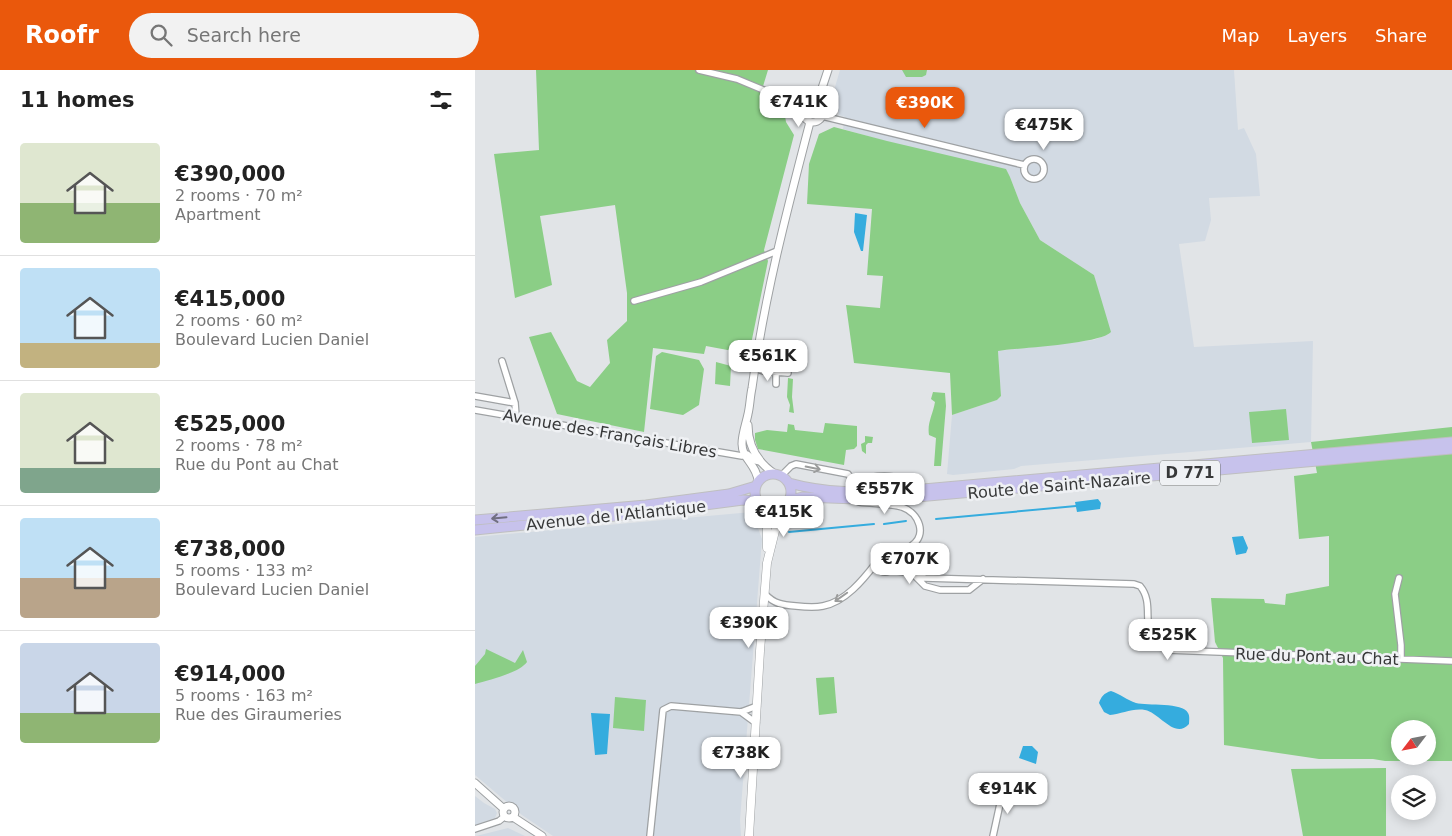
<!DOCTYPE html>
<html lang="en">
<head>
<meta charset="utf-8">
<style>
	body { margin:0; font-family:"DejaVu Sans",sans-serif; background:#f2f2f2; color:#222; height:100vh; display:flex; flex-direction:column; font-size:19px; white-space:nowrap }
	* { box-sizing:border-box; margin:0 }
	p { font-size:16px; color:#767676 }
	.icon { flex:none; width:28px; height:28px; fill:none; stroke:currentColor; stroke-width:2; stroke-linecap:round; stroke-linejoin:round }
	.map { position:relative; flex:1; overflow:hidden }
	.drawer { display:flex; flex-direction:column; background:#fff; width:475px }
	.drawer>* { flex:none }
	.needle { width:32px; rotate:238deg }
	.buttons { position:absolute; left:916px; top:650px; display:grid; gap:10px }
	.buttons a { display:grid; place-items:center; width:45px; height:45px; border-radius:50%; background:#fff; box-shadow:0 2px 12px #0003; font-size:25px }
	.price { position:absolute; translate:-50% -42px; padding:0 11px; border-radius:10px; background:#fff; color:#222; font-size:16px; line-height:32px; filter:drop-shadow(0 1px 2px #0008) }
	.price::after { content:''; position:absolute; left:50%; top:30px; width:15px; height:11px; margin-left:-8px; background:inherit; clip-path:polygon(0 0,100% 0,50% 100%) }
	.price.selected { background:#ea580c; color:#fff }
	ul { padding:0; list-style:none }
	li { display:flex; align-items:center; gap:15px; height:125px; padding:0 20px }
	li+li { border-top:1px solid #e0e0e0 }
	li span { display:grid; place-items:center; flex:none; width:140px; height:100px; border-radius:5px; color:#555 }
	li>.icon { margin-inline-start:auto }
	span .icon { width:60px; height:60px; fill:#fffc; stroke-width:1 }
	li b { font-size:21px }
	h2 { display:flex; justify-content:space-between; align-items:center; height:60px; padding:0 20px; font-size:21px }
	header { display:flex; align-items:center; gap:30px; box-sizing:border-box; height:70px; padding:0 25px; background:#ea580c; color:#fff }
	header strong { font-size:24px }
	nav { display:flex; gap:28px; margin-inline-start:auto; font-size:18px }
	.search { width:350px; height:45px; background:#f2f2f2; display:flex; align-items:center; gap:12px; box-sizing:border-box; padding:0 18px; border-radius:28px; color:#767676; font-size:19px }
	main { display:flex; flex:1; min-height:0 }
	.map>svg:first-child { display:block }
	.built { fill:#d2dae3 }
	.green { fill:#8bce86; fill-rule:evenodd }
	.water { fill:#35acde }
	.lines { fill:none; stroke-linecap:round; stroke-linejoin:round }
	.stream { stroke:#35acde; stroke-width:2 }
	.minor-casing { stroke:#9ea1a3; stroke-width:8 }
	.tertiary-casing { stroke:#9ea1a3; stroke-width:9 }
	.secondary-casing { stroke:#9ea1a3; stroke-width:9 }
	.primary-casing { stroke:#bfbfc0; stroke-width:11 }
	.minor { stroke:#fff; stroke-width:5.5 }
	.tertiary { stroke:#fff; stroke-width:7 }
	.secondary { stroke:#fff; stroke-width:8 }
	.primary { stroke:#c7c2ec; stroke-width:9 }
	.oneway { stroke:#9b9c9c }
	.oneway2 { stroke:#716f81 }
	.labels { text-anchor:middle; stroke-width:5; stroke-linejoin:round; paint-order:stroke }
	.shield { fill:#eff1f4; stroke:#6e7071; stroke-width:1 }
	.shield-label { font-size:15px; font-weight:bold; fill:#373839 }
	.street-label { font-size:16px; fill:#373839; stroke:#eff1f4 }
</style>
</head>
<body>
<header>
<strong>Roofr</strong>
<div class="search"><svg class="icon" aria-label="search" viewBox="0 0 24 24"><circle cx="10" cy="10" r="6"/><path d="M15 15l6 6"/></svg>Search here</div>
<nav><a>Map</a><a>Layers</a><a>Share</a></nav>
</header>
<main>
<section class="drawer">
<h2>11 homes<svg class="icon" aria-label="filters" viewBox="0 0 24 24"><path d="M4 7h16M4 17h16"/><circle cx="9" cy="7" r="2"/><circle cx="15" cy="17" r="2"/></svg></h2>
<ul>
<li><span style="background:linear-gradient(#dfe7d0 60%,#8fb573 0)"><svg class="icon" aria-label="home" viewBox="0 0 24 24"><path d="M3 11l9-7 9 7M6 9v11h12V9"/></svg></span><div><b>€390,000</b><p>2 rooms · 70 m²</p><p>Apartment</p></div></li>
<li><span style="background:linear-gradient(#bfe0f5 75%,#c2b280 0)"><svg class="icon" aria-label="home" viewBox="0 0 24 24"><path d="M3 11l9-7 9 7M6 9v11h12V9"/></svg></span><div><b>€415,000</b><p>2 rooms · 60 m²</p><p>Boulevard Lucien Daniel</p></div></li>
<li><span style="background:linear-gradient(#dfe7d0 75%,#7fa58c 0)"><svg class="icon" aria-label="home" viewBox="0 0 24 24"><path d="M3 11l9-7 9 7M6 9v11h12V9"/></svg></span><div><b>€525,000</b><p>2 rooms · 78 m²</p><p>Rue du Pont au Chat</p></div></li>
<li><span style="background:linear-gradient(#bfe0f5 60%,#b9a48a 0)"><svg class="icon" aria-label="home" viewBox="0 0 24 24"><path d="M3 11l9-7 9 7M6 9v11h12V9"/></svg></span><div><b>€738,000</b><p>5 rooms · 133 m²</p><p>Boulevard Lucien Daniel</p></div></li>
<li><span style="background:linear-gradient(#c9d6e8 70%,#8fb573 0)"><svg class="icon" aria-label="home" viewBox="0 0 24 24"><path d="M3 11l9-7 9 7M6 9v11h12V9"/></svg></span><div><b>€914,000</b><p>5 rooms · 163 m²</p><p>Rue des Giraumeries</p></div></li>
</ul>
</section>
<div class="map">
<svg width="977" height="766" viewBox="0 0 977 766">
	<rect width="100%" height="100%" fill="#e1e4e7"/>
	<path class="built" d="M 365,0 L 759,0 L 763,60 L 769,58 L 781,84 L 785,126 L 734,128 L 736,150 L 730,171 L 704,174 L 719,277 L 838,271 L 836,372 L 546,396 L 539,399 L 478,405 L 472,404 L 477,345 L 522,330 L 526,326 L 523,281 L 619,270 L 634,264 L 619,205 L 565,170 L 545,133 L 535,107 L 368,59 L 370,47 L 364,45 L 360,17 Z
		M 277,442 L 287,469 L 265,750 L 266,766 L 78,766 L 47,745 L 0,705 L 0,467 Z
		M 0,726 L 9,733 L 20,739 L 22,743 L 20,748 L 0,755 Z
		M 33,758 L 50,766 L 1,766 Z"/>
	<path class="green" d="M 61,0 L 293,0 L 285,26 L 309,40 L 311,52 L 319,65 L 289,180 L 293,191 L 274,284 L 231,276 L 229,284 L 178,278 L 169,362 L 82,344 L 54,267 L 76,262 L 102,311 L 115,317 L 135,293 L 132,270 L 152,251 L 152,223 L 140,135 L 65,146 L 77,215 L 40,228 L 19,84 L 64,80 Z
		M 427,0 L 452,0 L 451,5 L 447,7 L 431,7 Z
		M 359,57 L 412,71 L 531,99 L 535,107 L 545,133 L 565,170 L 619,205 L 636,262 C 625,274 543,278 523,281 L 526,326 L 522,330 L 477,345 L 475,303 L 379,293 L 371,235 L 405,238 L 408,206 L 392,205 L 397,139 L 332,134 L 334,94 L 344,64 Z
		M 187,282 L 224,290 L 229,299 L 224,335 L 208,345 L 175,339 L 181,286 Z
		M 241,292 L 256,296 L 255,316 L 240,314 Z
		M 313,308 L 318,309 L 317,327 L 319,343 L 314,342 L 315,335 L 312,327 Z
		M 458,322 L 470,323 L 471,336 L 466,396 L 459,396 L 461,368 L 454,365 C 452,353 458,344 460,332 L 456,329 Z
		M 811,339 L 814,370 L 777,373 L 774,342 Z
		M 350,353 L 382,356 L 382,376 L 379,379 L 371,380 L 369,395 L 283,379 L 280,370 L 280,363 L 292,360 L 312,362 L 313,354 L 319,355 L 320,360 L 348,363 Z
		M 977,357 L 977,691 L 910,691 L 898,689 L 844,689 L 749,675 L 748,588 L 740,572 L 736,528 L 789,529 L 790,533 L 810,535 L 811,524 L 854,516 L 854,466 L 824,469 L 819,406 L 842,403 L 836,372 ZM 925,659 L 952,659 L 952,686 L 925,686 Z
		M 390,366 L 398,367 L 397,373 L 393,373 L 391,375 L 391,384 L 387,381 L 386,374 L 390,372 Z
		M 11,579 L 40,593 L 48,580 L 52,592 C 44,603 14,610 0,614 L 0,596 L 10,584 Z
		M 359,607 L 362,643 L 344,645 L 341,608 Z
		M 140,627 L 171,630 L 169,661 L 138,658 Z
		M 911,698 L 911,766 L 828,766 L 816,699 Z"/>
	<path class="water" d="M 380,143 L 392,145 L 388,181 L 386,181 L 379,162 Z
		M 623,429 L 626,433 L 625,439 L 602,442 L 600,432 Z
		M 768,466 L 773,478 L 771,483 L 761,485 L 757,467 Z
		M 636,621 C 645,624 652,630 661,633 C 672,636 708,632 713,643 C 715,646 714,651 714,654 C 700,670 685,643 670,640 C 657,638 647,644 635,645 L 629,642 L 624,633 C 626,627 629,623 636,621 Z
		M 116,643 L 135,644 L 132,684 L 120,685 Z
		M 548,676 L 557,676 L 563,682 L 561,694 L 544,688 Z"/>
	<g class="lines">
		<path class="stream" d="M 461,449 L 601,436
			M 409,454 L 431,451
			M 314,462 L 399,454"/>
		<defs>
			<path id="minor" d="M 224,0 L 262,9 L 329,37
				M 347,46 L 549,95
				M549 99a10 10 0 1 1 20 0a10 10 0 1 1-20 0Z
				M 159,231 L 226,212 L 302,181
				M 27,291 L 40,333 L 41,346
				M 279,298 L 288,301 L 313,303
				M 301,314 L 301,302
				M 0,326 L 40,333
				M 0,340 L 267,386 L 272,384 L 281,391 L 286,392
				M 306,406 L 316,396 L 321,394 L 373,404 L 378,411
				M 378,411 C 390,408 406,405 418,407 C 427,409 426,416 440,416
				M 384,432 C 398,434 414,433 427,437 C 444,443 453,465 436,476 C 430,481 422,482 415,485
				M401 493a9 9 0 1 1 18 0a9 9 0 1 1-18 0Z
				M 419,491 L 442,502
				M 415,500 L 430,502 L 450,508 L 659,514 L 665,516 C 683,537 659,566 692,580 L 977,591
				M 440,506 L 450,516 L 465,520 L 494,520 L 508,509
				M 924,508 L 920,524 L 926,575 L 926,589
				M 290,524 C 299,534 308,535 321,536 C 330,537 339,538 348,536 C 370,532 388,510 401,493
				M 266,642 L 281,653
				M 0,759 L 24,751 L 29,747
				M 175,766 L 188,640 L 196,636 L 266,642 L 282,636
				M 518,766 L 528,720"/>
			<path id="tertiary" d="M328 42a10 10 0 1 1 20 0a10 10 0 1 1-20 0Z
				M 342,33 L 353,0
				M 273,355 C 273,376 282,392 300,404
				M 283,411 C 282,395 267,389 267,374 C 267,364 271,354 273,344 C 275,336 275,327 277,318 C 289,228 312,140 335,52
				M 0,713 L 29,739
				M28 742a6 6 0 1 1 12 0a6 6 0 1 1-12 0Z
				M 38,747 L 67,766"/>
			<path id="secondary" d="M 290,438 L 292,452 L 292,478
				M 274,766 L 285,581 L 292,493 L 306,437"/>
			<path id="primary" d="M280 422a18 18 0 1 1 36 0a18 18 0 1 1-36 0Z
				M 314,413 C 350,423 388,423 426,421 L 977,372
				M 311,434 L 319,429 L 328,427 L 381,429 L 442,427 L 977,379
				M 0,450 L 171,435 L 254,424 L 281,416
				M 0,460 L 169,443 L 268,430 L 282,431"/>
		</defs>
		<use href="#minor" class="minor-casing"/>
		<use href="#tertiary" class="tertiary-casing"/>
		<use href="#secondary" class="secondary-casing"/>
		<use href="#primary" class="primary-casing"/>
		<use href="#minor" class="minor"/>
		<use href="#tertiary" class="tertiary"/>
		<use href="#secondary" class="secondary"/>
		<use href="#primary" class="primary"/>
	</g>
	<defs><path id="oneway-shaft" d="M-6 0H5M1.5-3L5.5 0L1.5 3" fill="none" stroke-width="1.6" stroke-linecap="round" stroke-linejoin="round" transform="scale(1.25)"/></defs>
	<g class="oneway">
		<use href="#oneway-shaft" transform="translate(338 398) rotate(11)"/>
		<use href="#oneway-shaft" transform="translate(366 527) rotate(145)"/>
	</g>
	<use class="oneway2" href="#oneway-shaft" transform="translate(24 448) rotate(175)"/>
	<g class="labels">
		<rect class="shield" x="685" y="390.5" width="60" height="25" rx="4"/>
		<g class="shield-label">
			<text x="715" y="408">D 771</text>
		</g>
		<g class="street-label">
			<text transform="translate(135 363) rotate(10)" y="6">Avenue des Français Libres</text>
			<text transform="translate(584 415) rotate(-5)" y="6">Route de Saint-Nazaire</text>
			<text transform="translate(141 445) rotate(-6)" y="6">Avenue de l'Atlantique</text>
			<text transform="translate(842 586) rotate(2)" y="6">Rue du Pont au Chat</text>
		</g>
	</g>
</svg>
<div class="buttons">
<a><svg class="needle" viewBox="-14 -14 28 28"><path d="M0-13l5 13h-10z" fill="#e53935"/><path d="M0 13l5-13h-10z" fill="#767676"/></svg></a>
<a><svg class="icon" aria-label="layers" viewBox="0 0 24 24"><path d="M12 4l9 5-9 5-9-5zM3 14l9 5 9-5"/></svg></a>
</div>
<b class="price" style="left:324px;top:58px">€741K</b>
<b class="price selected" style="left:450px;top:59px">€390K</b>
<b class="price" style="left:569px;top:81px">€475K</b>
<b class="price" style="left:293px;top:312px">€561K</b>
<b class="price" style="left:410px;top:445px">€557K</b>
<b class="price" style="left:309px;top:468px">€415K</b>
<b class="price" style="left:435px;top:515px">€707K</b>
<b class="price" style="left:274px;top:579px">€390K</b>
<b class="price" style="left:693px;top:591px">€525K</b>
<b class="price" style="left:266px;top:709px">€738K</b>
<b class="price" style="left:533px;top:745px">€914K</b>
</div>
</main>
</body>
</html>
